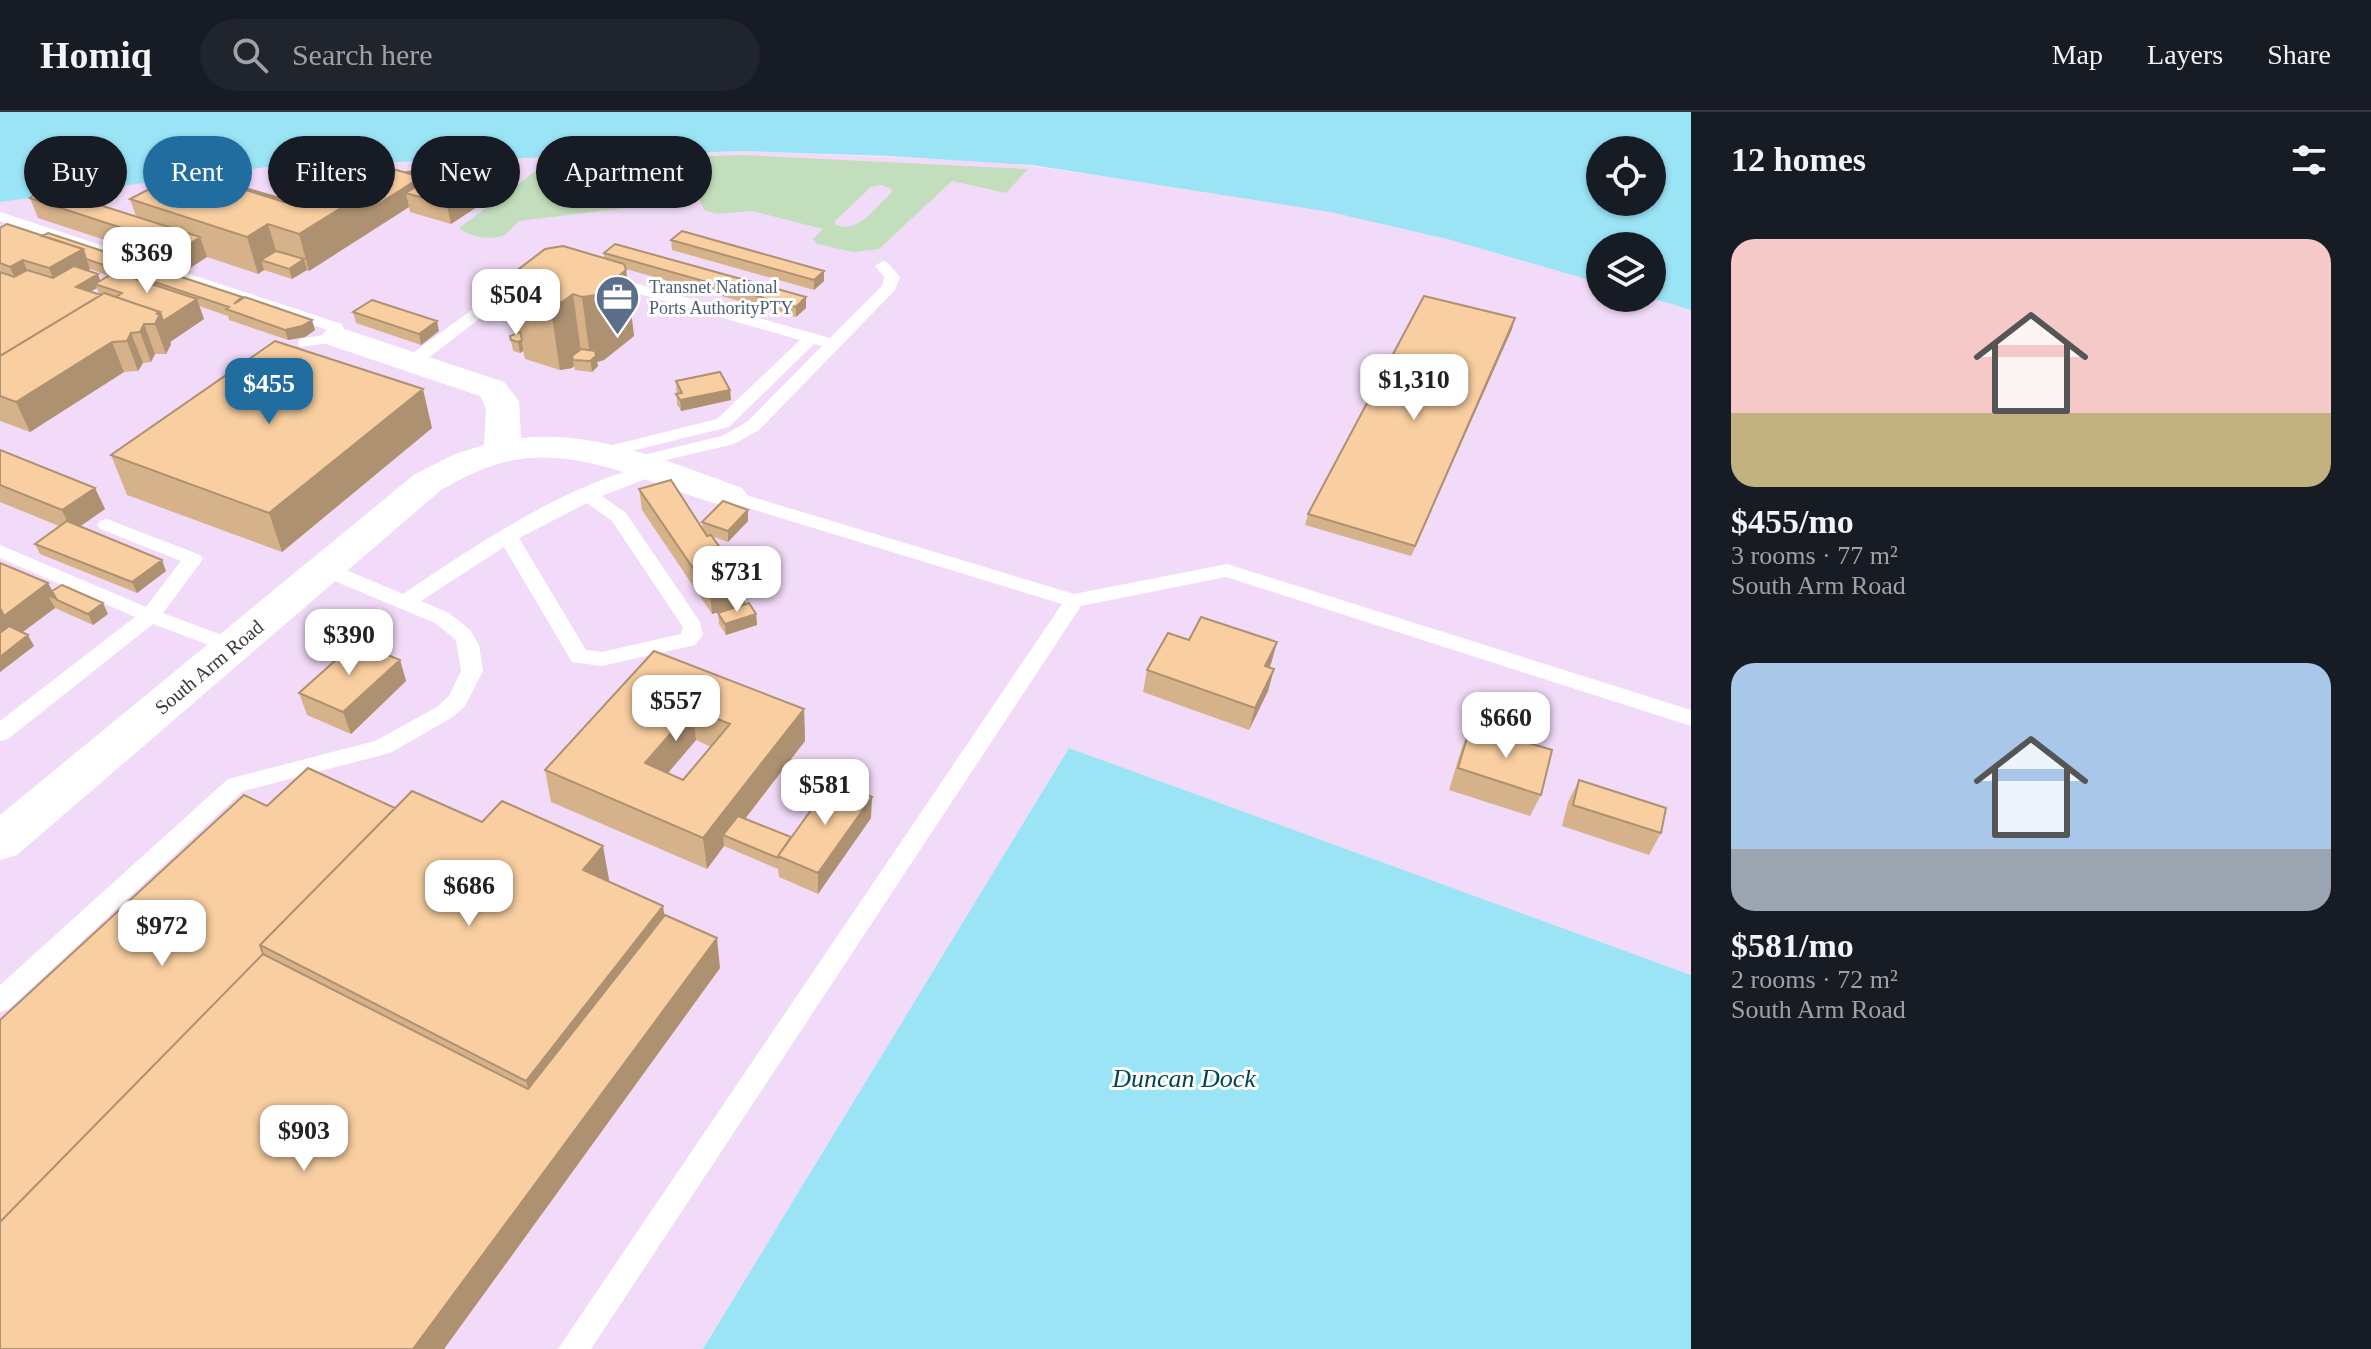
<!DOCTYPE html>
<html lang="en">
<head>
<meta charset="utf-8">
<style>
	body { margin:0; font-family:Georgia,serif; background:#20242c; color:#f1f3f6; height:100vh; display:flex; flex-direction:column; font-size:30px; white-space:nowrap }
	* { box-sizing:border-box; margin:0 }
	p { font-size:26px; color:#9ea1a6 }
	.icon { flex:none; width:44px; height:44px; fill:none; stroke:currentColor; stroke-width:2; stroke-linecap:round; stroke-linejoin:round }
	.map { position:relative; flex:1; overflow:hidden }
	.panel { display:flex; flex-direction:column; background:#171b24; width:680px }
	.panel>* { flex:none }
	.banner { position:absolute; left:24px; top:24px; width:760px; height:72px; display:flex; gap:16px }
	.buttons { position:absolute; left:1586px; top:24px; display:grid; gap:16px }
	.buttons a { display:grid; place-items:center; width:80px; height:80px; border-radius:50%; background:#171b24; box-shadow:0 2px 6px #0004; font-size:40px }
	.price { position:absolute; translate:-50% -68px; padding:0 18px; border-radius:16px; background:#fff; color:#222; font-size:26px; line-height:52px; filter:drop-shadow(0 2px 4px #0008) }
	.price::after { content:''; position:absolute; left:50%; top:48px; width:24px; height:18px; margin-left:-12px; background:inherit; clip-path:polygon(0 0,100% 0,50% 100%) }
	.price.selected { background:#226da0; color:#fff }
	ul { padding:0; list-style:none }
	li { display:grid; align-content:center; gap:16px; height:424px; padding:0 40px }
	li span { display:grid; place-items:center; height:248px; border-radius:24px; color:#555 }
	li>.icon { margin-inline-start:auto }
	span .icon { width:144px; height:144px; fill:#fffc; stroke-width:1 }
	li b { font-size:34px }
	h2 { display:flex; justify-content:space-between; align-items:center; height:96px; padding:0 40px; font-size:34px }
	.chip { padding:0 28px; border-radius:36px; background:#171b24; box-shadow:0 2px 6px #0004; font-size:28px; line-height:72px }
	.chip.selected { background:#226da0; color:#fff }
	header { display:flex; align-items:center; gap:48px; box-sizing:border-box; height:112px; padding:0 40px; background:#171b24; border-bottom:2px solid #363941 }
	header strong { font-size:38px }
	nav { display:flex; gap:44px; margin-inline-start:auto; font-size:28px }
	.search { width:560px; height:72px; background:#20242c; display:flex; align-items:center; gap:20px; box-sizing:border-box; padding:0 28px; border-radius:44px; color:#9ea1a6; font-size:30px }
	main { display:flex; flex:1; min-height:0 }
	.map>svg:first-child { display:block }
	.built { fill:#f2dbf8 }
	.green { fill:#c3debc; fill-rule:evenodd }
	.water { fill:#9ae4f6; fill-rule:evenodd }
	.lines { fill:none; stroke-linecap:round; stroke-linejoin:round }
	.lane { fill:#fff; fill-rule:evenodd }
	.street { fill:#fff; fill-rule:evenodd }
	.wall { fill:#d6b28a; fill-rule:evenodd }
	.shaded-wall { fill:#ae9171 }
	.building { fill:#f9cfa1; stroke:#ae9171; stroke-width:2; fill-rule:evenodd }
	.labels { text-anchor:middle; stroke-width:6; stroke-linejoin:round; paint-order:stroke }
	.far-service-label { font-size:18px; fill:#4e5e75; stroke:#fff; text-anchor:start }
	.street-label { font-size:20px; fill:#3d363f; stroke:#fff }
	.near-water-label { font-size:26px; font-style:italic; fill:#004652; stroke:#fff }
</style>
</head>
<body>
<header>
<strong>Homiq</strong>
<div class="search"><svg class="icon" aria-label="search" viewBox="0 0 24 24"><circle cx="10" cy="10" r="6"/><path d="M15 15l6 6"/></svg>Search here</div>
<nav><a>Map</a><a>Layers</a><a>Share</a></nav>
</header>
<main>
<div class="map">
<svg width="1691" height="1237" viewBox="0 0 1691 1237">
	<rect width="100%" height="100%" fill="#fae9ff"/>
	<path class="built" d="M 743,39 L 1001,50 L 1207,79 L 1330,100 L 1451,128 L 1600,171 L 1600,186 L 1651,186 L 1691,198 L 1691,863 L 1069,636 L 703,1237 L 0,1237 L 0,90 L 275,54 Z"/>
	<path class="green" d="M 742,43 L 1028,57 L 1006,81 L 952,69 L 879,137 L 853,140 L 818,132 L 813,127 L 823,117 L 752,99 L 716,102 L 704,98 L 699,87 L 519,109 C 515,113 509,120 504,123 C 491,129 469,125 459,116 L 549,49 ZM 882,73 L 891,77 L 892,80 C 877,94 857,124 835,112 L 835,109 L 871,75 Z"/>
	<path class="water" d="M 0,0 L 1691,0 L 1691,198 L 1651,186 L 1652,134 L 1600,134 L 1600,171 L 1451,128 L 1330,100 L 1032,53 L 888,44 L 743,39 L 275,54 L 0,90 ZM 1600,38 L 1652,38 L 1652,90 L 1600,90 Z
		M 1069,636 L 1691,863 L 1691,1237 L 703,1237 Z"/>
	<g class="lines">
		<path class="lane" d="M 0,100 L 342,212 L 346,225 L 338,230 L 300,235 L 298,231 L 300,227 L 329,222 L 328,218 L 0,109 Z
			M 540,148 L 548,153 L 545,156 L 418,254 L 406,254 L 404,250 L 406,246 Z
			M 883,149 L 888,151 L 900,165 L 895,178 L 759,318 L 734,332 L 633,356 L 624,351 L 627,347 L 722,324 L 747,310 L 822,234 L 814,232 L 729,315 L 603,346 L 594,341 L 597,337 L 717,307 L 800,228 L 594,169 L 594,163 L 606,163 L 830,226 L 882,174 L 884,165 L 875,154 Z
			M 651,352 L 658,354 L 660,358 L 658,362 L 602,384 L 626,401 L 700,510 L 703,523 L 695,533 L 602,554 L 572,550 L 504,435 L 421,489 L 449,501 L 470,518 L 479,533 L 483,559 L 465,594 L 453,605 L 390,641 L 243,679 L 9,897 L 0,900 L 0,873 L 228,667 L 375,629 L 437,595 L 449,584 L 461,559 L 456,528 L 435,511 L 320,463 L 317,458 L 320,453 L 334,453 L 403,482 C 479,431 561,375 651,352 ZM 587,391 L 612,409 L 683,515 L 681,522 L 602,540 L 586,538 L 519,426 Z
			M 729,378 L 1074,482 L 1227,452 L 1691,598 L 1691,614 L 1226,465 L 1081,494 L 591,1237 L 558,1237 L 1062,492 L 722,388 L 720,384 Z
			M 107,407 L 200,443 L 203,447 L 163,501 L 240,530 L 243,535 L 240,540 L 233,542 L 153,512 L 8,627 L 0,629 L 0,609 L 135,505 L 0,446 L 0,433 L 146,495 L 181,449 L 100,417 L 97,413 L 100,409 Z"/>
		<path class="street" d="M 338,215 L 504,270 L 519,289 L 521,326 C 597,318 672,351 742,376 L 748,384 L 742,392 L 729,395 C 656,377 586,333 509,349 C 484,354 463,366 441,378 L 17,743 L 0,748 L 0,703 L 415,362 L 455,342 L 484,333 L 486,297 L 480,284 L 326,232 L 321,225 L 326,218 Z"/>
	</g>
	<path class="wall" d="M 406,60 L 480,71 L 483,91 L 451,112 L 410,100 L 409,95 L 309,159 L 306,158 L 292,167 L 264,158 L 258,162 L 207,145 L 190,156 L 38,106 L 30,86 L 136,104 L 130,87 L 164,78 L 244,77 L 300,92 L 354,70 L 386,61 Z
		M 0,116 L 42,124 L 242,186 L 315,218 L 305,225 L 288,228 L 229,208 L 228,204 L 199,194 L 204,207 L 170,230 L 171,232 L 166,242 L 155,242 L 151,250 L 143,251 L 138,259 L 124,260 L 30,320 L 0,309 ZM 90,157 L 109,164 L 101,169 L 88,159 ZM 97,176 L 99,182 L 91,179 Z
		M 671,128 L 824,159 L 824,169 L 814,178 L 672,138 Z
		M 604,141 L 806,185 L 806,196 L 796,205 L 626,157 L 634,224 L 604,248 L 597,250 L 598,254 L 592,260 L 575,258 L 574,254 L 572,256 L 560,258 L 525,247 L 523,239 L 520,241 L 513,239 L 510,224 L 520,220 L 513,181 L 517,172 L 515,160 L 604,146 Z
		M 353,200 L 439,219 L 421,233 L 356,211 Z
		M 1512,217 L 1411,444 L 1305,413 L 1308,402 Z
		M 676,269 L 730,278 L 731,288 L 681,299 L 677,292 Z
		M 432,316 L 282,440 L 127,383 L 111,343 Z
		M 0,338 L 95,376 L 105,397 L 80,414 L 166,459 L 137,481 L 40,442 L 35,432 L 59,414 L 0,390 Z
		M 639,377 L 703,418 L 702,410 L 748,398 L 748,409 L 728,430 L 711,424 L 744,470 L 745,492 L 712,502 L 642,398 Z
		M 48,471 L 52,479 L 108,502 L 93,513 L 55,496 L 22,520 L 34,534 L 0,560 Z
		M 718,501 L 756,502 L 757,513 L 726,523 L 719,512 Z
		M 1277,530 L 1269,555 L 1274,557 L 1268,579 L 1249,618 L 1143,580 L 1147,558 Z
		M 654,539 L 804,597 L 805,629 L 745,707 L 791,725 L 871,706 L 818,782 L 779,765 L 778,757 L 724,734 L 707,757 L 551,690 L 545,658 ZM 696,628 L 711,635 L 683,668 L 668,661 Z
		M 400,548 L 406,569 L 351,622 L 307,603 L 299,581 Z
		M 1471,613 L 1541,683 L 1530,704 L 1449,678 L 1462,635 Z
		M 1579,668 L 1661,721 L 1649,743 L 1562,714 L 1568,690 Z
		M 267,694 L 395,696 L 609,770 L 665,803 L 720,856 L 444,1237 L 0,1237 Z"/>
	<path class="shaded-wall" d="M 421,65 L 425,84 L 406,81 L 409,95 L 309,159 L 299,122 L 373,76 Z
		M 480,71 L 483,91 L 451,112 L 447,93 Z
		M 268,112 L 279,149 L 261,148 L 264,158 L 258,162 L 247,125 Z
		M 200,125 L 207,145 L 190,156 L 183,136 Z
		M 83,137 L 90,157 L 57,177 L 49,156 Z
		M 304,147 L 307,158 L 292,167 L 289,157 Z
		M 23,148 L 31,168 L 19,175 L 10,155 Z
		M 626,158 L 634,224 L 604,248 L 597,250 L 598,254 L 592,260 L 582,185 Z
		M 824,159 L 824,169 L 814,178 L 814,168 Z
		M 98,162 L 102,173 L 95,172 L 97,176 L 81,185 L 76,175 Z
		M 573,182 L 582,248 L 572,244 L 574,254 L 572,256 L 560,258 L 550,192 Z
		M 806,185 L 806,196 L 796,205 L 796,195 Z
		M 197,187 L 204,207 L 170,230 L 171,232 L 166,242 L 155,212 L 156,202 Z
		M 1515,206 L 1512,217 L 1411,444 L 1415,434 Z
		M 312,208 L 315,218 L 305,225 L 288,228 L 285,218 Z
		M 437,209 L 439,219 L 421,233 L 419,222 Z
		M 144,212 L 155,242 L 151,250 L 140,220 Z
		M 131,221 L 143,251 L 138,259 L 127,229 Z
		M 522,228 L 523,239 L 520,241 L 518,230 Z
		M 112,230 L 124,260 L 30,320 L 16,290 Z
		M 423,277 L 432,316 L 282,440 L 269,401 Z
		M 730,278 L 731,288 L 681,299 L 680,288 Z
		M 95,376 L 105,397 L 72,420 L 62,398 Z
		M 748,398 L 748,409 L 728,430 L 728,419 Z
		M 162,448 L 166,459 L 137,481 L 132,470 Z
		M 744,470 L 745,492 L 712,502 L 710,481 Z
		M 48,471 L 57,488 L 49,485 L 55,496 L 0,537 L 0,496 Z
		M 103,491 L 108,502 L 93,513 L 88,502 Z
		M 756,502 L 757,513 L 726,523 L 725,512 Z
		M 28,523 L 34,534 L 0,560 L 0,545 Z
		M 1277,530 L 1271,552 L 1259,576 L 1265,554 Z
		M 400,548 L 406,569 L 351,622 L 343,600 Z
		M 1274,557 L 1268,579 L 1249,618 L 1255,596 Z
		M 692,597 L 696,628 L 649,683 L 645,651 Z
		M 804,597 L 805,629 L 730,726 L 723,723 L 724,734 L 707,757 L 703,726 Z
		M 872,685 L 871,706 L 818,782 L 818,761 Z
		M 603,734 L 610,773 L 583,758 Z
		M 663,794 L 669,833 L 537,1006 L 526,969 Z
		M 717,826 L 720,856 L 444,1237 L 413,1237 Z"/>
	<path class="building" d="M 393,57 L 421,65 L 377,93 L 373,76 L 365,74 Z
		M 375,58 L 386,61 L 365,74 L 354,70 Z
		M 434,59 L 438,60 L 422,70 L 421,65 L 406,60 Z
		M 439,60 L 480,71 L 447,93 L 406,81 Z
		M 194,62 L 297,94 L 342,67 L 373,76 L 299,122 L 268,112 L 247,125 L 130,87 L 153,75 L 164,78 Z
		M 245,76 L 300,92 L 297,94 L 244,77 Z
		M 59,80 L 200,125 L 183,136 L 30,86 L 36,81 Z
		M 7,112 L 83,137 L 49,156 L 23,148 L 10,155 L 0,151 L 0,116 Z
		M 682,119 L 824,159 L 814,168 L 671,128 Z
		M 48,121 L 242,185 L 234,192 L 245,185 L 312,208 L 302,214 L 285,218 L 226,197 L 229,195 L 86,147 L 83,137 L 42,124 Z
		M 615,132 L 806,185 L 796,195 L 604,141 Z
		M 563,134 L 624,152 L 626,158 L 596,183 L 582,185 L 573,182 L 562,190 L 550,192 L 513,181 L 512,176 L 524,167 L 516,165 L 515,160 L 545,137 Z
		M 276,139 L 304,147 L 289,157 L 261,148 Z
		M 74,154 L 98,162 L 76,175 L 101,183 L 0,244 L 0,160 L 14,165 L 27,158 L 53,166 Z
		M 115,160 L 197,187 L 163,209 L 160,200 L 116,185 L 122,181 L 95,172 Z
		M 104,181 L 160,200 L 156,202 L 160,202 L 155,212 L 144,212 L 140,220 L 131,221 L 127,229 L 112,230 L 16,290 L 0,284 L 0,244 Z
		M 1424,184 L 1515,206 L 1415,434 L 1308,402 Z
		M 372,188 L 437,209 L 419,222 L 353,200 Z
		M 520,220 L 522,228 L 518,230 L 511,228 L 510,224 Z
		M 275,229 L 423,277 L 269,401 L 111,343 Z
		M 581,237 L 595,239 L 596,244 L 590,249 L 573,248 L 572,244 Z
		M 720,260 L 730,278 L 680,288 L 676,282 L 682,281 L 676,269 Z
		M 0,338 L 95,376 L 62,398 L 0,373 Z
		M 671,368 L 707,424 L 711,423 L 744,470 L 710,481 L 639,377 Z
		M 723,389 L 748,398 L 728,419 L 702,410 Z
		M 67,409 L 162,448 L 132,470 L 35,432 Z
		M 0,451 L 48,471 L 4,504 L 0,496 Z
		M 62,473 L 103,491 L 88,502 L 57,488 L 52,479 Z
		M 749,491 L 756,502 L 725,512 L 718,501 Z
		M 1201,505 L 1277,530 L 1265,554 L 1274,557 L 1255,596 L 1147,558 L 1168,521 L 1189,528 Z
		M 9,514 L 28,523 L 0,545 L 0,521 Z
		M 356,530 L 400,548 L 343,600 L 299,581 Z
		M 654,539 L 804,597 L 703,726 L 545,658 ZM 692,597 L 730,612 L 683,668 L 645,651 Z
		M 1471,613 L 1552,638 L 1541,683 L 1458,656 Z
		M 308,656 L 395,696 L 260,833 L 263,842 L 0,1110 L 0,908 L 244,683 L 267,694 Z
		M 1579,668 L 1666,696 L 1661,721 L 1573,693 Z
		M 832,669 L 872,685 L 818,761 L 778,744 Z
		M 412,679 L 482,710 L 502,689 L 603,734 L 583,758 L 663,794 L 526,969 L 260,833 Z
		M 738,704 L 791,725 L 778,744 L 778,746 L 723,723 Z
		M 665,803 L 717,826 L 413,1237 L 0,1237 L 0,1110 L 263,842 L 528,977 Z"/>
	<defs>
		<symbol id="office-pin" viewBox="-11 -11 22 30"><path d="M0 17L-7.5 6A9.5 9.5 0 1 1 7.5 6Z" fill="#5c6f8a" stroke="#fff"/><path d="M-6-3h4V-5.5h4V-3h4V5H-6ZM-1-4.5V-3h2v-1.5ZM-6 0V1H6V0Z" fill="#fff"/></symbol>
	</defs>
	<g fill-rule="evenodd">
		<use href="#office-pin" x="592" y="160" width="51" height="69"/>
	</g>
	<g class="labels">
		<g class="far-service-label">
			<text x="649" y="181">Transnet National<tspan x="649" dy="21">Ports AuthorityPTY</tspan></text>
		</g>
		<g class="street-label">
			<text transform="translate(209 555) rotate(-40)" y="7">South Arm Road</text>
		</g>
		<g class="near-water-label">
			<text x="1184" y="975">Duncan Dock</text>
		</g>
	</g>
</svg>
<div class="buttons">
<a><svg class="icon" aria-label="locate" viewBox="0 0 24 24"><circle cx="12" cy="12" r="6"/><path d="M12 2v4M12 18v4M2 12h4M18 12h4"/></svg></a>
<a><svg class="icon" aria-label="layers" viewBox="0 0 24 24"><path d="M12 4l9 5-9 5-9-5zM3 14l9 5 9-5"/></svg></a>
</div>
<b class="price" style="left:147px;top:183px">$369</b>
<b class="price" style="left:516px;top:225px">$504</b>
<b class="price" style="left:1414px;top:310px">$1,310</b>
<b class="price selected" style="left:269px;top:314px">$455</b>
<b class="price" style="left:737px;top:502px">$731</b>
<b class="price" style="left:349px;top:565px">$390</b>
<b class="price" style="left:676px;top:631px">$557</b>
<b class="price" style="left:1506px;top:648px">$660</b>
<b class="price" style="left:825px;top:715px">$581</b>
<b class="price" style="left:469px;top:816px">$686</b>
<b class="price" style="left:162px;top:856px">$972</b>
<b class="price" style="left:304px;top:1061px">$903</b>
<div class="banner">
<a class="chip">Buy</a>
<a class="chip selected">Rent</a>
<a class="chip">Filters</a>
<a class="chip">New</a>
<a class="chip">Apartment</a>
</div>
</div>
<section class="panel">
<h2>12 homes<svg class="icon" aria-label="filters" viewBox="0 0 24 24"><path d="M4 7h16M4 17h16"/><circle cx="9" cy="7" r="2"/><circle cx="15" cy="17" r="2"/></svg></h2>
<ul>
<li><span style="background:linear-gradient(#f6c9c9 70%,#c2b280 0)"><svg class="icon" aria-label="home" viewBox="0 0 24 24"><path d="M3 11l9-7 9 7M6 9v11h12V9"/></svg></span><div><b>$455/mo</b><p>3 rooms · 77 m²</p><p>South Arm Road</p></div></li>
<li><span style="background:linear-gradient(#a9c7e8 75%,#9aa5b1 0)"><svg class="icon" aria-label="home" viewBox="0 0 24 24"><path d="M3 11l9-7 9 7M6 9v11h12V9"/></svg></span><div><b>$581/mo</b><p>2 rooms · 72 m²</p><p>South Arm Road</p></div></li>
</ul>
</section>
</main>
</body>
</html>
